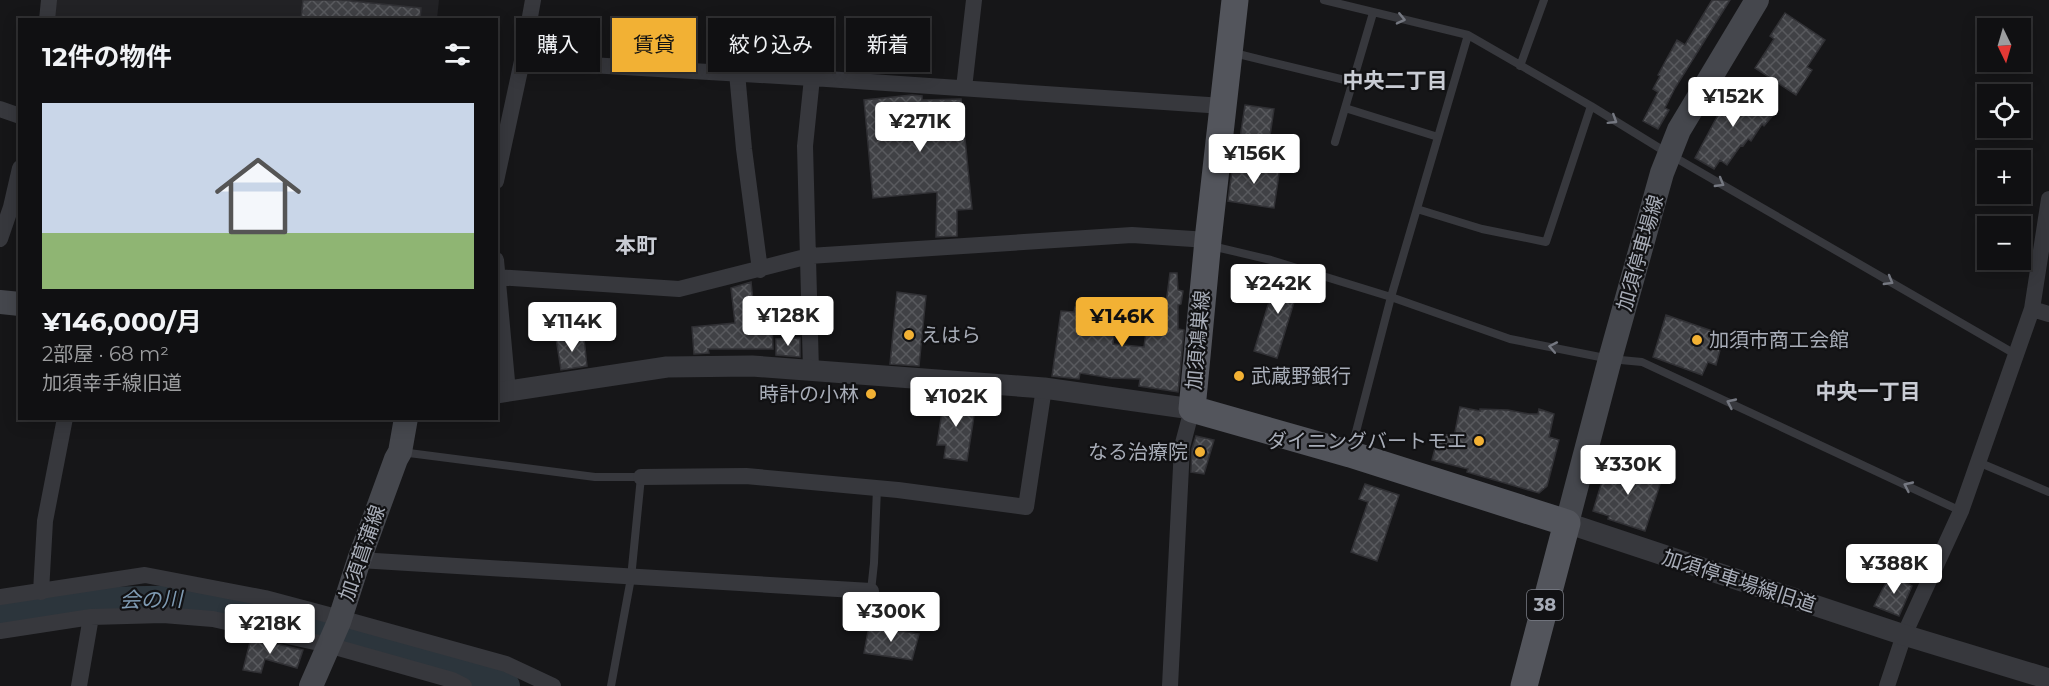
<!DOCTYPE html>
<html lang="ja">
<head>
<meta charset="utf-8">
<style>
	body { margin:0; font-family:Montserrat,"Noto Sans JP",sans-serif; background:#1e1e20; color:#f1f3f6; height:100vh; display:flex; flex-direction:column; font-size:22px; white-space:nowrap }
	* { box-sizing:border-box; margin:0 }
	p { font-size:20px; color:#9c9d9f }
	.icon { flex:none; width:33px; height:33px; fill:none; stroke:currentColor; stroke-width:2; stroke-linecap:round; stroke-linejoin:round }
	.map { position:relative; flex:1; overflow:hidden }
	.details { position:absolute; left:18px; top:18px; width:480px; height:402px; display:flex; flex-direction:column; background:#101012; border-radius:0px; box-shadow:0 3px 15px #0003,0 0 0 2px #303032 }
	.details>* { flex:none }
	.hud { position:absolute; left:516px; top:18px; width:570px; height:54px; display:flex; gap:12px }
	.needle { width:39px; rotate:175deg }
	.controls { position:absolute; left:1977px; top:18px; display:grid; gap:12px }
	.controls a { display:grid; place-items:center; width:54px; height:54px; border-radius:0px; background:#101012; box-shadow:0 3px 15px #0003,0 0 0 2px #303032; font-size:30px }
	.price { position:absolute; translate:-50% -51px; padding:0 14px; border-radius:6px; background:#fff; color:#222; font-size:20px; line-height:39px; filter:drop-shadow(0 2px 3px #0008) }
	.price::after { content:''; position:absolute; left:50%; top:36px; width:18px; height:14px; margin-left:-9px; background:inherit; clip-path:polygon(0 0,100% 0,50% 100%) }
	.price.on { background:#f2b134; color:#111 }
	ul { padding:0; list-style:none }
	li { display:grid; align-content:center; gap:12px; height:318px; padding:0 24px }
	li span { display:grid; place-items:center; height:186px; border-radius:0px; color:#555 }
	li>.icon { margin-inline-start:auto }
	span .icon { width:108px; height:108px; fill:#fffc; stroke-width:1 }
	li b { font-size:26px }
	h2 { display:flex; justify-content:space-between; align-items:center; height:72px; padding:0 24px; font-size:26px }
	.chip { padding:0 21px; border-radius:0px; background:#101012; box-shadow:0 3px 15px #0003,0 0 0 2px #303032; font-size:21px; line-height:54px }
	.chip.on { background:#f2b134; color:#111 }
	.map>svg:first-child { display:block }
	.built { fill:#222225 }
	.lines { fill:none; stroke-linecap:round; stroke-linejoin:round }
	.river { stroke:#2c353c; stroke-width:28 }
	.building { fill:url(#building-cross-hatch); stroke:#303034; stroke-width:1.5 }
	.service { stroke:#37383d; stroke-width:8 }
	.minor { stroke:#37383d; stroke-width:16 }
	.tertiary { stroke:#37383d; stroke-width:21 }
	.secondary { stroke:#45474d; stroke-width:24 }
	.primary { stroke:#53555c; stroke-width:27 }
	.oneway { stroke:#757881 }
	.poi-dot { fill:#f2b134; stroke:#111113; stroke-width:2 }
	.labels { text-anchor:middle; stroke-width:4.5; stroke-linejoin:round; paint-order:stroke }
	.shield { fill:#111113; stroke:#7b7e86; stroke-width:1.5 }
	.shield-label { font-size:18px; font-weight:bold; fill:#a8adb8 }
	.street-label { font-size:20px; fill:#a8adb8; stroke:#111113 }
	.poi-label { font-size:20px; fill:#a8adb8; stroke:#111113; text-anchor:start }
	.neighbourhood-label { font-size:21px; font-weight:bold; fill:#c9ccd4; stroke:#111113 }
	.water-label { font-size:21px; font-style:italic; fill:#7f9bb3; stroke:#111113 }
</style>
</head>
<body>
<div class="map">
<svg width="2049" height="686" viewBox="0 0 2049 686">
	<defs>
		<pattern id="building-cross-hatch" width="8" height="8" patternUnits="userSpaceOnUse" patternTransform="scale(1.5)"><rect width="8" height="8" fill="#404145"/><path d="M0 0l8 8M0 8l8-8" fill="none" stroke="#595a5e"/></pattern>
	</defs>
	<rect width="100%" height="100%" fill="#161618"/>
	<path class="built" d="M 56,0 L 439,0 L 437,19 L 54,20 Z"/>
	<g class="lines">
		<path class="river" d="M 0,617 L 96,601 L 196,599 L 402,645 L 506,686"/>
	</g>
	<path class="building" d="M 303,0 L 341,0 L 421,8 L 420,20 L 301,20 Z
		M 1712,0 L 1730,0 L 1675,88 L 1665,108 L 1669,110 L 1658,129 L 1643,121 L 1658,92 L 1653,89 L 1660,76 L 1658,75 L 1677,40 L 1685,45 Z
		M 1785,13 L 1825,40 L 1807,67 L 1812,70 L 1796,95 L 1755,68 L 1774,39 L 1770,36 Z
		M 1733,87 L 1752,97 L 1774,114 L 1764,126 L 1762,124 L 1751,141 L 1748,139 L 1743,146 L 1741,145 L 1727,165 L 1720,160 L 1714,169 L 1695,158 Z
		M 912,95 L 922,96 L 922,100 L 961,99 L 972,209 L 957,210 L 957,236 L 936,237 L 937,192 L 873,198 L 864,100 Z
		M 1245,105 L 1274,109 L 1269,142 L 1240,138 Z
		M 1233,163 L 1280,167 L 1274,208 L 1228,201 Z
		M 1278,272 L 1301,279 L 1277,358 L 1254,351 Z
		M 1170,273 L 1177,273 L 1178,290 L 1183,291 L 1181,304 L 1178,305 L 1178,329 L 1184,330 L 1178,392 L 1139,386 L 1140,379 L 1111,378 L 1080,373 L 1079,379 L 1052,376 L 1061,311 L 1074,312 L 1075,307 L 1088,308 L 1087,315 L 1116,318 L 1113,344 L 1144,347 L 1147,324 L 1163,326 Z
		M 751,282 L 753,301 L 771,299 L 773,349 L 708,349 L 709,353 L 694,354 L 692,327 L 735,323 L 731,288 Z
		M 897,292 L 926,296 L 919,366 L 890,364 Z
		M 1666,315 L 1724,335 L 1716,365 L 1708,362 L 1702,375 L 1653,357 Z
		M 556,338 L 584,339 L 587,366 L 561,370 Z
		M 800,338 L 800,357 L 776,355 L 776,339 Z
		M 944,398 L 976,403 L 967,461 L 944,458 L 946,445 L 937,445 Z
		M 1460,407 L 1480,411 L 1480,409 L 1508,410 L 1529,414 L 1538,414 L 1539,409 L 1554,414 L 1549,437 L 1559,440 L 1547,486 L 1539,493 L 1467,472 L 1468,469 L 1432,460 L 1439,433 L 1454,437 Z
		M 1196,436 L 1214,440 L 1204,474 L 1191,472 L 1192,449 Z
		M 1626,463 L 1663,475 L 1645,531 L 1608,519 L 1609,516 L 1593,511 L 1606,468 L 1623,472 Z
		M 1365,484 L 1399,495 L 1377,561 L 1351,552 L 1368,502 L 1359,499 Z
		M 1891,573 L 1912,586 L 1899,616 L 1874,606 Z
		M 869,626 L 919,634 L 912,660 L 864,653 Z
		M 251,638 L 303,650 L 297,668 L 265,659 L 261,673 L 243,670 Z"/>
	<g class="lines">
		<path class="service" d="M 1324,0 L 1468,35 L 1591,106 L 1669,154 L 2015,354
			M 1234,53 L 1353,82
			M 1520,66 L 1544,0
			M 1345,108 L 1438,137
			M 1335,142 L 1373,13
			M 1417,209 L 1482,229 L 1546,242 L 1591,106
			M 1213,244 L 1220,248 L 1271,260 L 1391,297 L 1510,339 L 1610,359 L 1642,362 L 1961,511
			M 1351,451 L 1391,297 L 1468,35
			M 401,452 L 595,477 L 641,477 L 631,578 L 611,686
			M 1978,462 L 2049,492
			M 862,627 L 871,591 L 874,563 L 877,488"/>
		<path class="minor" d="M 47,20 L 49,0
			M 522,61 L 812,78 L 1223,106
			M 737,73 L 744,149 L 760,270
			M 964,88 L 974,0
			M 0,109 L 20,116
			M 496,181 L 522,61 L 533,0
			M 0,239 L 11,207 L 20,168
			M 496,260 L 508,392
			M 496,277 L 679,289 L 809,256 L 1132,235 L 1208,240
			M 2032,309 L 2049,314
			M 811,371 L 805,146 L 812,78
			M 641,477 L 746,476 L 898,490 L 1026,507 L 1044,388
			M 359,560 L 871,591
			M 41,592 L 45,521 L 65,418
			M 0,597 L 145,575 L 265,598 L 340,618 L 506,664 L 553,686
			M 0,631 L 91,617 L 163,615 L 213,619 L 328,645 L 452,680 L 464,686
			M 79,686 L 91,617
			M 1170,686 L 1182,447 L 1192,409
			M 1887,686 L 1904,635 L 1961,511 L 2032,309 L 2049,199"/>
		<path class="tertiary" d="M 496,393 L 667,367 L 752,366 L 1044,388 L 1192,409
			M 1567,523 L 1904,635 L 2049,679"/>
		<path class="secondary" d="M 0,302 L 20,304
			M 1567,523 L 1610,359 L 1662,173 L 1679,130 L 1757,0
			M 311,686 L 339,622 L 359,560 L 396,459 L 400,452 L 406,418"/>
		<path class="primary" d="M 1235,0 L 1208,240 L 1192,409 L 1350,454 L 1567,523 L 1524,686"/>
	</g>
	<defs><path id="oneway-chevron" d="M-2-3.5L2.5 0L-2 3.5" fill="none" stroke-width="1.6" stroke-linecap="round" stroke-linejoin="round" transform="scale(1.5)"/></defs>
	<g class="oneway">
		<use href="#oneway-chevron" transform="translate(1401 19) rotate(13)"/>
		<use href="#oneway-chevron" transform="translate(1613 120) rotate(32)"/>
		<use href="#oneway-chevron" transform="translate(1720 183) rotate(30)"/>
		<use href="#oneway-chevron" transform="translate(1889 281) rotate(30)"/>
		<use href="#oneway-chevron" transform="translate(1553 347) rotate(-169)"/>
		<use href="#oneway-chevron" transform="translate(1731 403) rotate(-155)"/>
		<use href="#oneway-chevron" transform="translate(1908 486) rotate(-155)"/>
	</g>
	<g class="poi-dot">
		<circle cx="909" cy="335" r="6"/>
		<circle cx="1697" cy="340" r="6"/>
		<circle cx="1239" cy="376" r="6"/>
		<circle cx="871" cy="394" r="6"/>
		<circle cx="1479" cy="441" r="6"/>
		<circle cx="1200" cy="452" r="6"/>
	</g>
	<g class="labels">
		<rect class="shield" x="1527" y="590" width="36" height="30" rx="4.5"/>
		<g class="shield-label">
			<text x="1545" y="611">38</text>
		</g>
		<g class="street-label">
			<text transform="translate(1640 253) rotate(-74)" y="7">加須停車場線</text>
			<text transform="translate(1198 340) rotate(-85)" y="7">加須鴻巣線</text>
			<text transform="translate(362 553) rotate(-71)" y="7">加須菖蒲線</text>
			<text transform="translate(1739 581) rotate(18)" y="7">加須停車場線旧道</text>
		</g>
		<g class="poi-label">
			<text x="921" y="342">えはら</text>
			<text x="1709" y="347">加須市商工会館</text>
			<text x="1251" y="383">武蔵野銀行</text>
			<text x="859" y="401" text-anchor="end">時計の小林</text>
			<text x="1467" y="448" text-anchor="end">ダイニングバートモエ</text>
			<text x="1188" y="459" text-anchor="end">なる治療院</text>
		</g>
		<g class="neighbourhood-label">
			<text x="1395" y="88">中央二丁目</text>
			<text x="636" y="253">本町</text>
			<text x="1868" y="399">中央一丁目</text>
		</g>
		<g class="water-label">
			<text transform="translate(151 600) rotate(-1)" y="7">会の川</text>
		</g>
	</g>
</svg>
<div class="controls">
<a><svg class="needle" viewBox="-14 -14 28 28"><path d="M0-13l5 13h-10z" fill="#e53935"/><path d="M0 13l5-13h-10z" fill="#9c9d9f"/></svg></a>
<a><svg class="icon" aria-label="locate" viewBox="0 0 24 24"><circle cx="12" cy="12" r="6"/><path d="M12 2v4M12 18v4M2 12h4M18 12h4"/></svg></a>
<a>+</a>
<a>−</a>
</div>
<b class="price" style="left:1733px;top:128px">¥152K</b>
<b class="price" style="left:920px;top:153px">¥271K</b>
<b class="price" style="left:1254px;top:185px">¥156K</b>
<b class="price" style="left:1278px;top:315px">¥242K</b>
<b class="price" style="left:788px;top:347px">¥128K</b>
<b class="price on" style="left:1122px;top:348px">¥146K</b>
<b class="price" style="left:572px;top:353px">¥114K</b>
<b class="price" style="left:956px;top:428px">¥102K</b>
<b class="price" style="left:1628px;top:496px">¥330K</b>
<b class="price" style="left:1894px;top:595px">¥388K</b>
<b class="price" style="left:891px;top:643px">¥300K</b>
<b class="price" style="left:270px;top:655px">¥218K</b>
<div class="hud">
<a class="chip">購入</a>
<a class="chip on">賃貸</a>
<a class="chip">絞り込み</a>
<a class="chip">新着</a>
</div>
<section class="details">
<h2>12件の物件<svg class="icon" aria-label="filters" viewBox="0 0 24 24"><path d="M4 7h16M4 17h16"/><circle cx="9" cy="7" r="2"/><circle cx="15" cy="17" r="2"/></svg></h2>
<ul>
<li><span style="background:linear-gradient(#c9d6e8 70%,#8fb573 0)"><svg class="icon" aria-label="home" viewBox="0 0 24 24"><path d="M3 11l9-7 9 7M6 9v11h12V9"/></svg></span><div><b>¥146,000/月</b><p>2部屋 · 68 m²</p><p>加須幸手線旧道</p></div></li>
</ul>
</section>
</div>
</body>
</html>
